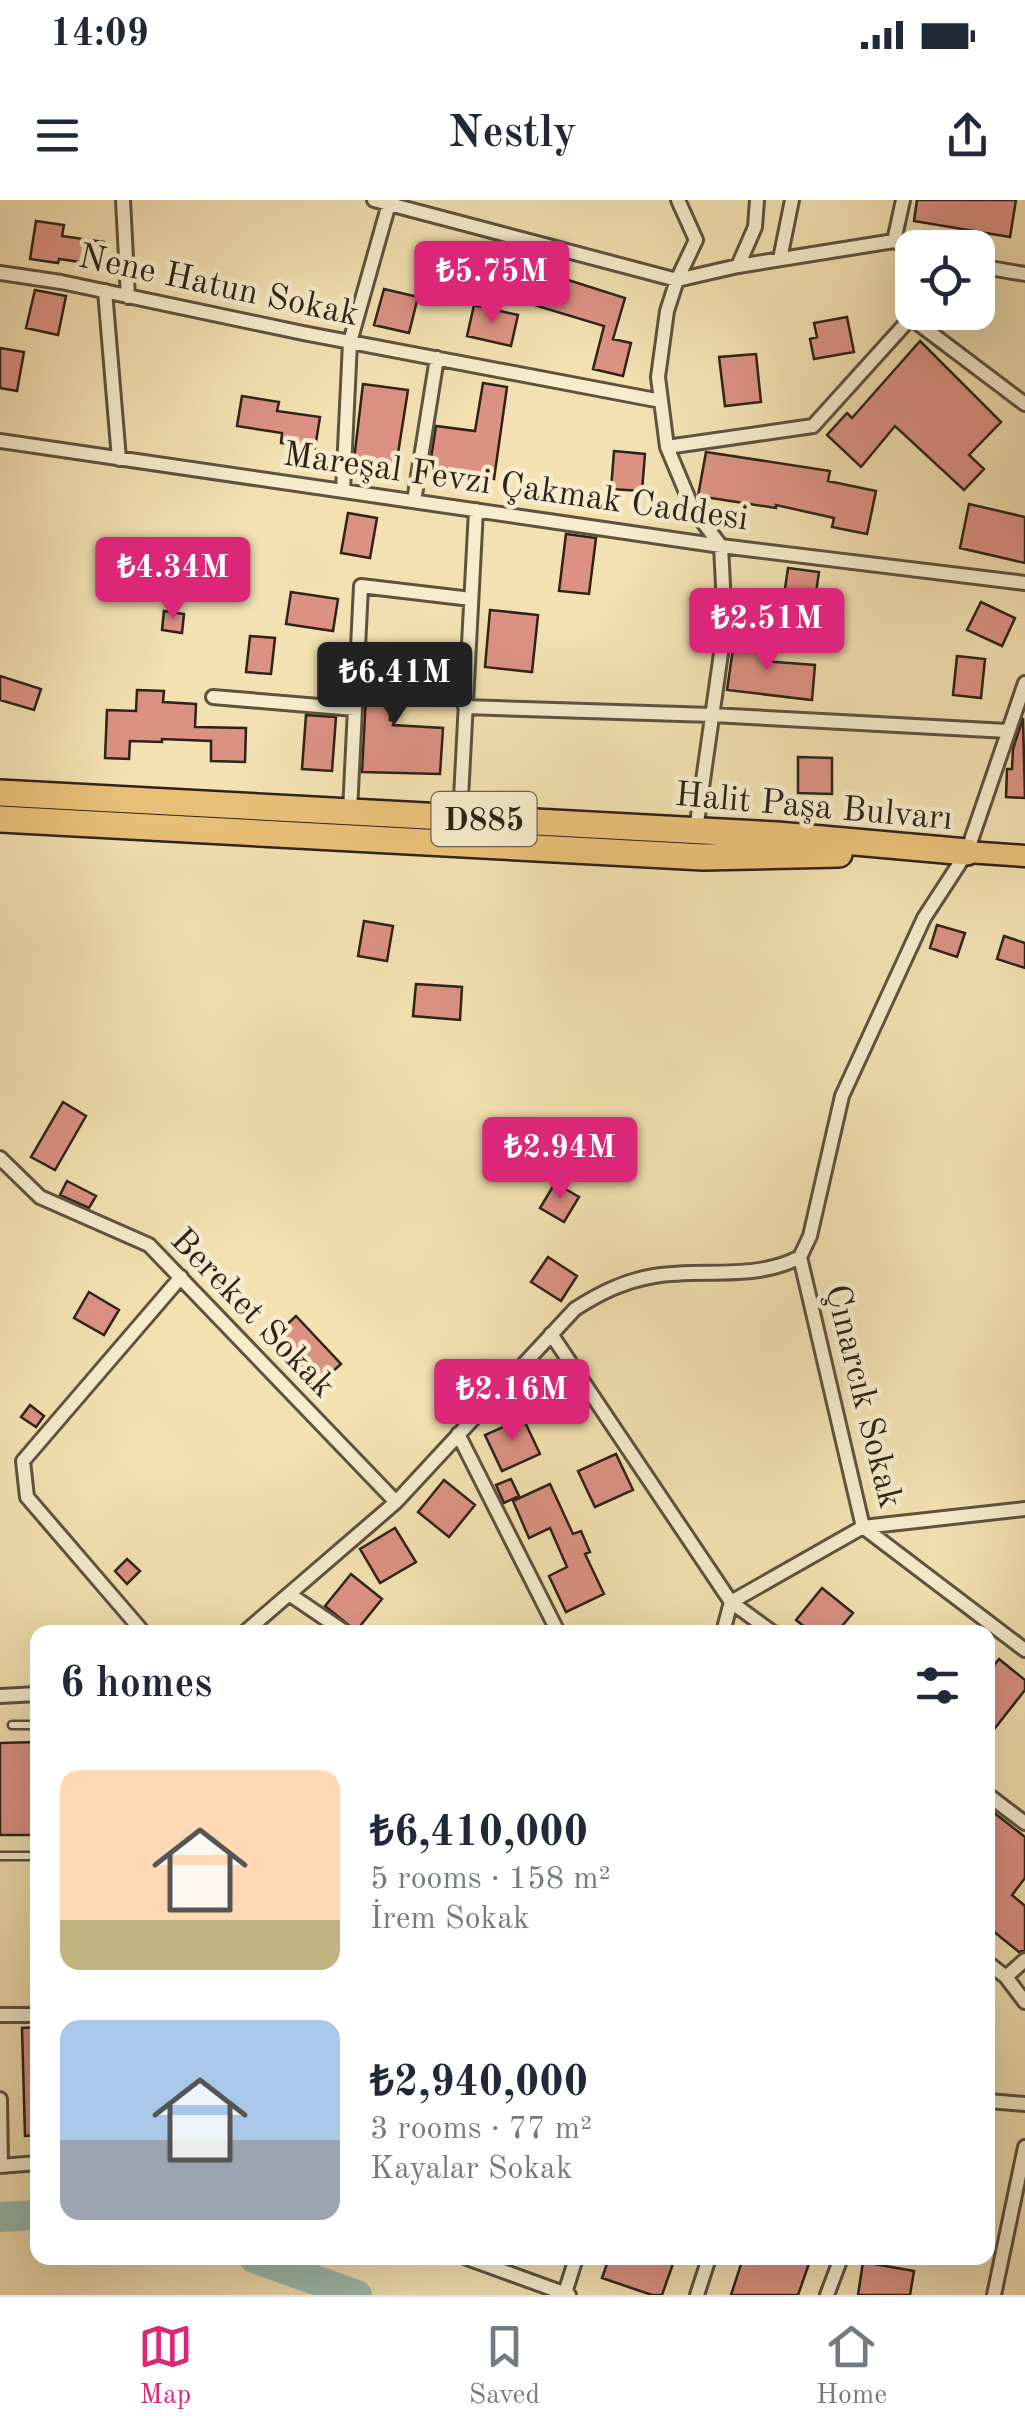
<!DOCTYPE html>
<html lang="en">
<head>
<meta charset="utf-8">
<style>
	body { margin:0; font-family:"Old Standard TT",serif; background:#f2f2f3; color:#1f2937; height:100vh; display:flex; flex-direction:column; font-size:38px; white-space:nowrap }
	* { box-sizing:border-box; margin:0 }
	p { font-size:32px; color:#747a83 }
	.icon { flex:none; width:55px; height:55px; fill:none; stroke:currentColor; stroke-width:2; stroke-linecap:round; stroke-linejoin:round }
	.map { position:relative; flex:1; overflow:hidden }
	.sheet { position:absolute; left:30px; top:1425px; width:965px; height:640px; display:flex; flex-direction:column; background:#fff; border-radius:20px; box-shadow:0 10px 40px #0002 }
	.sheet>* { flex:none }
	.tools { position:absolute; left:895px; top:30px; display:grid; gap:20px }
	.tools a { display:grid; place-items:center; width:100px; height:100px; border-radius:20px; background:#fff; box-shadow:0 10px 40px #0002; font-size:50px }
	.price { position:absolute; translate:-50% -85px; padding:0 22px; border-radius:10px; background:#db2777; color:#fff; font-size:32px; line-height:65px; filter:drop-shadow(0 2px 5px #0008) }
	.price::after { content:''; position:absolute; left:50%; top:60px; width:30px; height:22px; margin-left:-15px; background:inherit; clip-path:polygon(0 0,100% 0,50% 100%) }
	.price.current { background:#222; color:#fff }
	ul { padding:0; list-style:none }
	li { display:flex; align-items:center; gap:30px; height:250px; padding:0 30px }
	li span { display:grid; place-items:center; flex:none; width:280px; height:200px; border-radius:20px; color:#555 }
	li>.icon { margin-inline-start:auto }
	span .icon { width:120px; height:120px; fill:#fffc; stroke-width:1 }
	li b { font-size:42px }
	h2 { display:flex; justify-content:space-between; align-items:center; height:120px; padding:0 30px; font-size:42px }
	.status { display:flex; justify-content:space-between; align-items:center; height:70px; padding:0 50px; background:#fff; direction:ltr }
	.status svg { height:28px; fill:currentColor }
	header { display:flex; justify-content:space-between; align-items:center; height:130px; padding:0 30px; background:#fff; font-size:45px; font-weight:700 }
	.tab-bar { display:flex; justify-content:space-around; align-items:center; height:140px; border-top:2px solid #e0e1e3; background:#fff; font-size:28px; color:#747a83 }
	.tab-bar a { display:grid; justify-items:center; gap:5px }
	.tab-bar .current { color:#db2777 }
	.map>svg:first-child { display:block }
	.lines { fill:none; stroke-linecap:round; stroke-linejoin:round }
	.river { stroke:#9cbdb0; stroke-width:30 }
	.building { fill:#dc9283; stroke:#2d2219; stroke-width:2.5 }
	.lane-casing { stroke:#5e523f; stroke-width:11 }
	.street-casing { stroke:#5e523f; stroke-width:18 }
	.primary-casing { stroke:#2d2219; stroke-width:25 }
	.highway-casing { stroke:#2d2219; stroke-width:30 }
	.lane { stroke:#f7eccc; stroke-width:6 }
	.street { stroke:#f7eccc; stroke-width:12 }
	.primary { stroke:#eac078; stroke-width:20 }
	.highway { stroke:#eac078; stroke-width:25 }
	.labels { text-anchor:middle; stroke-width:9; stroke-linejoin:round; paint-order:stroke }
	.shield { fill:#f7eccc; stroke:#6a5f4f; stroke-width:2.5 }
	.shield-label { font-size:32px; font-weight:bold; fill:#2d2219 }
	.street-label { font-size:35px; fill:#2d2219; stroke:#f7eccc }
</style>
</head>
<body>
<div class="status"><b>14:09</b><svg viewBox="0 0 49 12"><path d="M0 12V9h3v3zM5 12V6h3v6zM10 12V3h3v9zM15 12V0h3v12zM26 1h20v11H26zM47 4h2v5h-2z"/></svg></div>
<header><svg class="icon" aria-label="menu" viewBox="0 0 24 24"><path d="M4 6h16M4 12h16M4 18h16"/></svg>Nestly<svg class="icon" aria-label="share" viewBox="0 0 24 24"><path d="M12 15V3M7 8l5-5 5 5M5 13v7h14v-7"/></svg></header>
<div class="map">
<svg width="1025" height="2095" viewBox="0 0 1025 2095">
	<rect width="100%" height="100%" fill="#f3e1b1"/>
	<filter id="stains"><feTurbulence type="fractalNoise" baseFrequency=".002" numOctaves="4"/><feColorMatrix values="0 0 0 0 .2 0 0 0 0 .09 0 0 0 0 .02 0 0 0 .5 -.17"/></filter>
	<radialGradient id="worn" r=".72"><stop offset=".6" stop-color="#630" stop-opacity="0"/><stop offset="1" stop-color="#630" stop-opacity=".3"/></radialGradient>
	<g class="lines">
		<path class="river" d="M 0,2017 L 38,2015
			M 254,2058 L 357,2095"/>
	</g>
	<path class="building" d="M 917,0 L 1016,0 L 1010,37 L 914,21 Z
		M 36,21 L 64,25 L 62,36 L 104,42 L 101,65 L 59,59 L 58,63 L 30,59 Z
		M 543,72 L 625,98 L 613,139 L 631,143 L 623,176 L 593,169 L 604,126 L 534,105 Z
		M 384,89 L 418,97 L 409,133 L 374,125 Z
		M 35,90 L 66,96 L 58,135 L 26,128 Z
		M 474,105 L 518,115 L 511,146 L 467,136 Z
		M 847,117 L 854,152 L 814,159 L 810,139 L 817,137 L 814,123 Z
		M 920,141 L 1001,222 L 969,255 L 984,269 L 964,290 L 895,226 L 861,267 L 827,235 L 847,213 L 852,218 Z
		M 0,148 L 24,152 L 17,191 L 0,188 Z
		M 756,154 L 761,202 L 725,206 L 719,157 Z
		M 483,183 L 507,187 L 494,279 L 430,265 L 436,226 L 475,231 Z
		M 363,184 L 408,190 L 396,266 L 354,260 Z
		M 242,196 L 279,202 L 277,211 L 320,217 L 315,248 L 281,243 L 282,233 L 237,226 Z
		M 614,251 L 645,254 L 642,291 L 611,289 Z
		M 706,252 L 830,271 L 828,281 L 876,291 L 867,334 L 832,327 L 834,318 L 776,305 L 776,308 L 698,296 Z
		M 969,304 L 1025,317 L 1025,363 L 960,348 Z
		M 348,313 L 377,318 L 370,358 L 341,353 Z
		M 566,334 L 596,338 L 589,394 L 559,391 Z
		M 788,368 L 819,372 L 811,427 L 780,423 Z
		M 291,392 L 338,399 L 333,431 L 286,424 Z
		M 981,402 L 1015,418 L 1002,446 L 967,430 Z
		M 490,410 L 538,415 L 532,472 L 485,467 Z
		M 164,411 L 184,414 L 182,433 L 162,430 Z
		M 735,435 L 766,440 L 763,461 L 815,465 L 812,500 L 727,490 Z
		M 250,436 L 275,438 L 271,474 L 246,472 Z
		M 372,448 L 402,449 L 401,477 L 391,476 L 390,520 L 394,521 L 393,525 L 443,528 L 440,574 L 362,572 L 366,496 L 371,496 Z
		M 957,456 L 985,459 L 981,498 L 953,495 Z
		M 0,476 L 41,489 L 34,510 L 0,500 Z
		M 137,490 L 164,491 L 163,502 L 196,504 L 195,527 L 246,528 L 245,562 L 211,561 L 211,541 L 162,539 L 162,542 L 130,541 L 129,559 L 105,558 L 107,510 L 136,511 Z
		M 306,515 L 336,517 L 332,571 L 302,569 Z
		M 1023,518 L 1025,598 L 1006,597 L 1007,569 L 1012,569 L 1013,549 Z
		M 798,557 L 832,558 L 832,594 L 798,593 Z
		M 364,721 L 393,726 L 387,761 L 358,756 Z
		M 937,725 L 965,733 L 957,757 L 930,748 Z
		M 1004,736 L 1025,743 L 1025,768 L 997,759 Z
		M 416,784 L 462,787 L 460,820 L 413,816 Z
		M 63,902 L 86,916 L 55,970 L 31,957 Z
		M 67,981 L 96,996 L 89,1008 L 60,995 Z
		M 555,983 L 579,997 L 564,1022 L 540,1008 Z
		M 548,1057 L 577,1076 L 561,1101 L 531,1082 Z
		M 89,1092 L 119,1110 L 104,1135 L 74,1118 Z
		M 296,1116 L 341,1164 L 317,1186 L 272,1138 Z
		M 30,1205 L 44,1216 L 36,1227 L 21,1217 Z
		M 523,1218 L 540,1254 L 502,1271 L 485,1235 Z
		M 616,1254 L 633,1290 L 595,1307 L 578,1271 Z
		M 511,1279 L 519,1296 L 504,1303 L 496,1285 Z
		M 444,1280 L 475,1305 L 449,1337 L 418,1312 Z
		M 550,1284 L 573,1334 L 581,1331 L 590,1352 L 585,1354 L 604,1394 L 566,1412 L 549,1376 L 567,1367 L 550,1328 L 529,1338 L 513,1301 Z
		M 395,1328 L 416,1362 L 380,1383 L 360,1349 Z
		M 127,1359 L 140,1371 L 127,1384 L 115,1371 Z
		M 351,1374 L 382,1399 L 356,1431 L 325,1406 Z
		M 822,1388 L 853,1413 L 837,1432 L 811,1432 L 796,1420 Z
		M 999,1459 L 1025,1480 L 1025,1490 L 988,1537 L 988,1473 Z
		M 38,1542 L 38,1635 L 0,1635 L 0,1543 Z
		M 988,1608 L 1025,1637 L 1025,1678 L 1012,1695 L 1025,1706 L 1025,1750 L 1019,1752 L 988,1727 Z
		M 38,1827 L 38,1935 L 25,1936 L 22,1828 Z
		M 609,2058 L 675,2058 L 662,2095 L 652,2095 L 602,2078 Z
		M 743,2058 L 811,2058 L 798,2095 L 731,2095 Z
		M 863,2062 L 914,2071 L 910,2095 L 858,2095 Z"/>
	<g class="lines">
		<defs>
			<path id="lane" d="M 12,1525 L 38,1525
				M 0,1656 L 38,1656"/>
			<path id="street" d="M 123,0 L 128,97
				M 374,0 L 677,80 L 738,66 L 894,41 L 912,48
				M 678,0 L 696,40 L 677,80 L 667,111 L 658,177 L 667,247 L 693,309 L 721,346 L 725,425 L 696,630
				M 894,41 L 903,0
				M 780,59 L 792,0
				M 738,66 L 755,27 L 757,0
				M 978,66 L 1025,74
				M 0,73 L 61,82 L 303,133 L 661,201
				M 105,91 L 119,259
				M 911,118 L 1025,204
				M 0,241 L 721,346 L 1025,383
				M 667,247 L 813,226 L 916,112
				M 343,291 L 350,142 L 390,0
				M 414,301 L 437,158
				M 213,497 L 355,509
				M 465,507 L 712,515 L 1008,531
				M 350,611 L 361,386 L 471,399
				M 460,617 L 476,310
				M 0,958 L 40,997 L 149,1045 L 396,1302
				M 800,1057 L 810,1036 L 842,896 L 924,718 L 967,652 L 1025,483
				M 800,1057 L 863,1327 L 1025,1450
				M 551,1134 L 731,1402 L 772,1432
				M 458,1234 L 558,1432
				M 289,1394 L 345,1432
				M 143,1432 L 27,1297 L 23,1261 L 181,1077
				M 245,1432 L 396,1302 L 575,1109 C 600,1093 624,1081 654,1076 C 703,1068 755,1081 800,1057
				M 723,1432 L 731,1402 L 863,1327 L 1025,1309
				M 0,1496 L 38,1494
				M 988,1595 L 1025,1623
				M 988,1763 L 1006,1777 L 1025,1802
				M 1006,1777 L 1025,1760
				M 0,1815 L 38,1815
				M 0,1899 L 1,1966
				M 988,1901 L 1025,1904
				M 0,1966 L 38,1963
				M 467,2058 L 569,2095
				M 565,2093 L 576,2058
				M 697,2095 L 709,2058
				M 827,2095 L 841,2058
				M 994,2095 L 1025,1947"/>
			<path id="primary" d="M 967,652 L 1025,656"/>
			<path id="highway" d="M 0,593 L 777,635 L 967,652
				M 0,619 L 703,657 L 839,654"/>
		</defs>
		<use href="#lane" class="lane-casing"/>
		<use href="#street" class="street-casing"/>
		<use href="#primary" class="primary-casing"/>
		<use href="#highway" class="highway-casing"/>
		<use href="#lane" class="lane"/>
		<use href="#street" class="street"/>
		<use href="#primary" class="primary"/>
		<use href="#highway" class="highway"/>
	</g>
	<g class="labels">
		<rect class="shield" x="431.5" y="592" width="105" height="54" rx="8"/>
		<g class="shield-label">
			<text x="484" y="630">D885</text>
		</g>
		<g class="street-label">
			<text transform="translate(219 84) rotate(12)" y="12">Nene Hatun Sokak</text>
			<text transform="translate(516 285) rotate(8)" y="12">Mareşal Fevzi Çakmak Caddesi</text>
			<text transform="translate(814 605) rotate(5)" y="12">Halit Paşa Bulvarı</text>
			<text transform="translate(254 1112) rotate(46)" y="12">Bereket Sokak</text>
			<text transform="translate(865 1196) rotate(76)" y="12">Çınarcık Sokak</text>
		</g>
	</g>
	<rect width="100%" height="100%" filter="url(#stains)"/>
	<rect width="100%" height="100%" fill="url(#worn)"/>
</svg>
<div class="tools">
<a><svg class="icon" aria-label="locate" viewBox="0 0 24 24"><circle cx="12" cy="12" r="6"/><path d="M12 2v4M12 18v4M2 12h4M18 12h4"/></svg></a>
</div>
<b class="price" style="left:492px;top:126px">₺5.75M</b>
<b class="price" style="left:173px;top:422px">₺4.34M</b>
<b class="price" style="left:767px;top:473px">₺2.51M</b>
<b class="price current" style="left:395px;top:527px">₺6.41M</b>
<b class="price" style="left:560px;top:1002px">₺2.94M</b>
<b class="price" style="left:512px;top:1244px">₺2.16M</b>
<section class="sheet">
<h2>6 homes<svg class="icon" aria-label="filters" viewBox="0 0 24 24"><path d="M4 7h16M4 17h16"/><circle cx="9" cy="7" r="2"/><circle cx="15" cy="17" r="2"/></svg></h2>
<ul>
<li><span style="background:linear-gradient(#ffd9b3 75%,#c2b280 0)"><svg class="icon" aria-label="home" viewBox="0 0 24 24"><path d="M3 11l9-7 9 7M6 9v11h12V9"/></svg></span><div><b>₺6,410,000</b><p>5 rooms · 158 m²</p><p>İrem Sokak</p></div></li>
<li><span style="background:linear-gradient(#a9c7e8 60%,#9aa5b1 0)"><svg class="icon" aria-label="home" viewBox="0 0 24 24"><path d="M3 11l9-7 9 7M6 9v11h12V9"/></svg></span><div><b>₺2,940,000</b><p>3 rooms · 77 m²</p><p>Kayalar Sokak</p></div></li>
</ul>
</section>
</div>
<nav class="tab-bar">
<a class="current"><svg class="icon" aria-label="map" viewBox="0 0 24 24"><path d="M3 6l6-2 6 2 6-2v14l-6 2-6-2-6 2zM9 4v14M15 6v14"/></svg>Map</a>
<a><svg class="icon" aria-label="saved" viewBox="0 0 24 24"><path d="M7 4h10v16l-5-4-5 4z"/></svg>Saved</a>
<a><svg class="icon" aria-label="home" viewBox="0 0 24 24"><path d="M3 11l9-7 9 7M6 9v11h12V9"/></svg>Home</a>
</nav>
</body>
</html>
